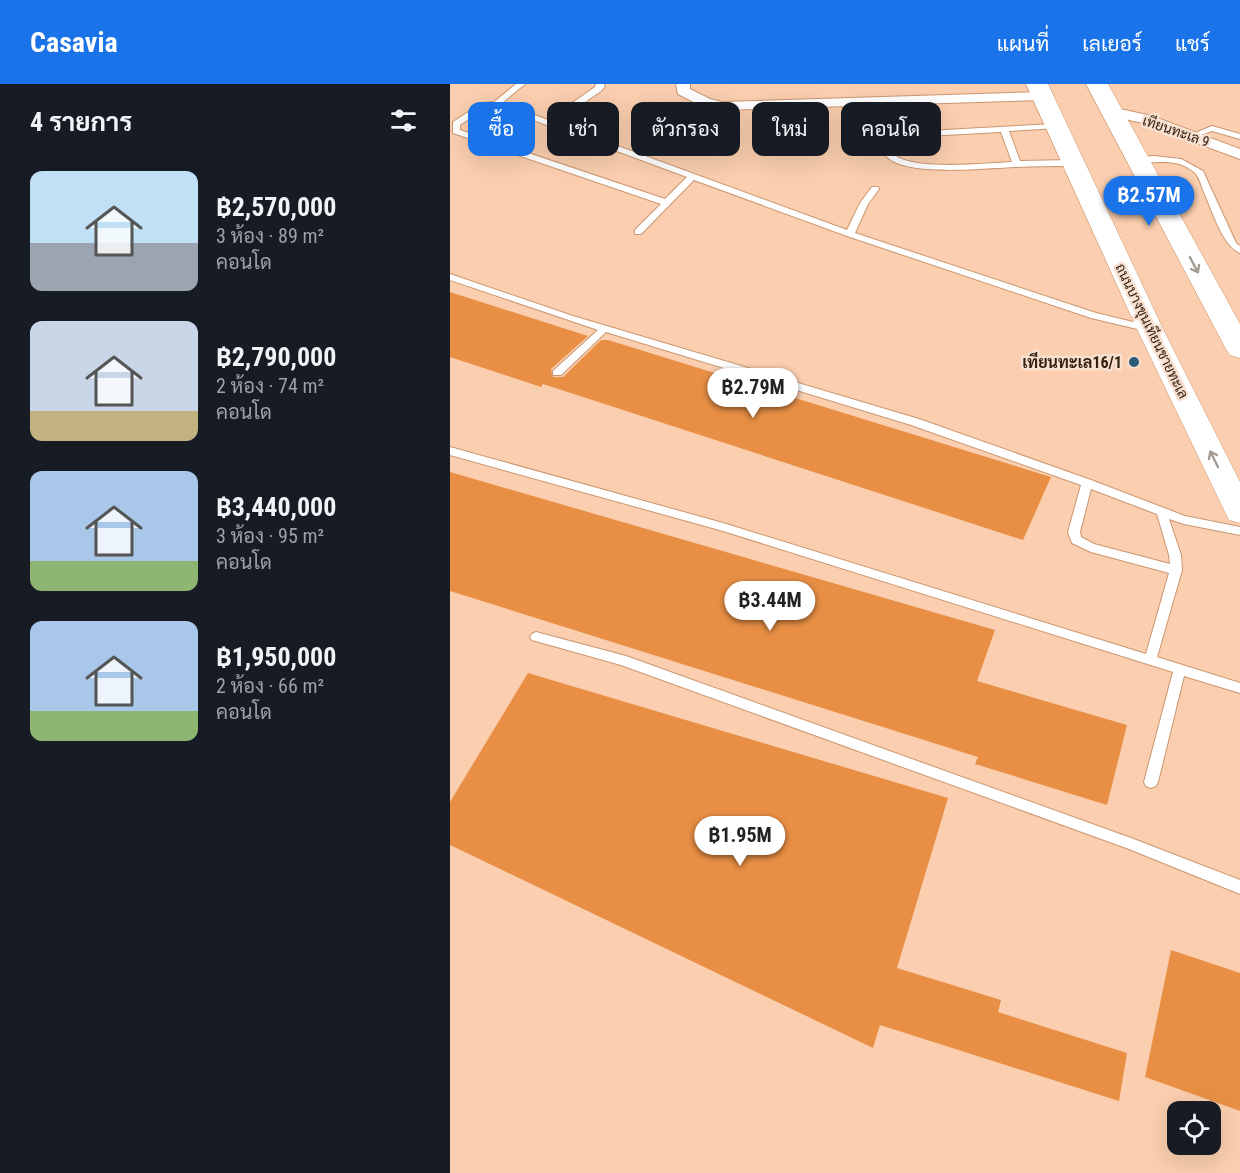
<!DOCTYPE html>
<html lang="th">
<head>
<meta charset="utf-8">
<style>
	body { margin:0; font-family:"Roboto Condensed",Sarabun,sans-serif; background:#20242c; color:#f1f3f6; height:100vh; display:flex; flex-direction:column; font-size:22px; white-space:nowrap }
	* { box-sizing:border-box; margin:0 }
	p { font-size:20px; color:#9ea1a6 }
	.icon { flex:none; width:33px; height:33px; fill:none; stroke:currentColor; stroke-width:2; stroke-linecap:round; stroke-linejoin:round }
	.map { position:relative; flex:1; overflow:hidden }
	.sheet { display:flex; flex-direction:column; background:#171b24; width:450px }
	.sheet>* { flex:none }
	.banner { position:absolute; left:18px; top:18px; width:570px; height:54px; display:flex; gap:12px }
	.buttons { position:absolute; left:717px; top:1017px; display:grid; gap:12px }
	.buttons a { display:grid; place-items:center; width:54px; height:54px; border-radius:12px; background:#171b24; box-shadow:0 6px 24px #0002; font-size:30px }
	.price { position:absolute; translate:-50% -51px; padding:0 14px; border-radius:21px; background:#fff; color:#222; font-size:20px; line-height:39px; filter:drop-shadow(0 2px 3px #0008) }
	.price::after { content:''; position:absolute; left:50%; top:36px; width:18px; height:14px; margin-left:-9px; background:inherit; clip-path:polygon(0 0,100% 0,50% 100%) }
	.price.selected { background:#1a73e8; color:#fff }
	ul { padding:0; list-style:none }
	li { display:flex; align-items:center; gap:18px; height:150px; padding:0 30px }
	li span { display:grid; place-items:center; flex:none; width:168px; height:120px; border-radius:12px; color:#555 }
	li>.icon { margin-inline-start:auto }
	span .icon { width:72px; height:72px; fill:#fffc; stroke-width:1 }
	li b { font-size:26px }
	h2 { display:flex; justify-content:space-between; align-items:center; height:72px; padding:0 30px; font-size:26px }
	.tag { padding:0 21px; border-radius:12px; background:#171b24; box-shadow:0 6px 24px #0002; font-size:21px; line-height:54px }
	.tag.selected { background:#1a73e8; color:#fff }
	header { display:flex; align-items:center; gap:36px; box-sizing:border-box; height:84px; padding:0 30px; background:#1a73e8; color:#fff }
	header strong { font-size:28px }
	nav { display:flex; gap:33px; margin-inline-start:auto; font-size:21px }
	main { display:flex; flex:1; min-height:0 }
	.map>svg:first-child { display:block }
	.building { fill:#e98f45 }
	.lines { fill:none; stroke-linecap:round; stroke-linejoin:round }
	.lane-casing { stroke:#cb966f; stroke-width:2 }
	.street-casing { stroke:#cb966f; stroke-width:2 }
	.secondary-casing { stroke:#cb966f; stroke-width:1 }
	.lane { fill:#fff; fill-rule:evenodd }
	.street { fill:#fff; fill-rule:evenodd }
	.secondary { fill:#fff; fill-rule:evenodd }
	.oneway { stroke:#a49b93 }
	.poi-dot { fill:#2a5b79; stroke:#f7e0d0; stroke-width:2 }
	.labels { text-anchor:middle; stroke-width:5; stroke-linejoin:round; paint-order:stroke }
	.far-street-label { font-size:14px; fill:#342010; stroke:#f7e0d0 }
	.poi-label { font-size:16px; font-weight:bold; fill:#342010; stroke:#f7e0d0; text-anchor:end }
</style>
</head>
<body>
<header>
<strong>Casavia</strong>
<nav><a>แผนที่</a><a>เลเยอร์</a><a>แชร์</a></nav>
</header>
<main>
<section class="sheet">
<h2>4 รายการ<svg class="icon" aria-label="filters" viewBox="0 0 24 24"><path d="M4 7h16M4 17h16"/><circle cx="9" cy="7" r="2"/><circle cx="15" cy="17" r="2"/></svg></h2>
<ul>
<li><span style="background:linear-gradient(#bfe0f5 60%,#9aa5b1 0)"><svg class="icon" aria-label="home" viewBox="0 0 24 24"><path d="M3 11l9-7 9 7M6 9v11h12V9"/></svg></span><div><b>฿2,570,000</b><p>3 ห้อง · 89 m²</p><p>คอนโด</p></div></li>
<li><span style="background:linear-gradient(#c9d6e8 75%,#c2b280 0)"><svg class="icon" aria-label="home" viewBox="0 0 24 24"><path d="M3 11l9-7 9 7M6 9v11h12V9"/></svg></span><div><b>฿2,790,000</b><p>2 ห้อง · 74 m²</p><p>คอนโด</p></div></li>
<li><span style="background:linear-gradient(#a9c7e8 75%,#8fb573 0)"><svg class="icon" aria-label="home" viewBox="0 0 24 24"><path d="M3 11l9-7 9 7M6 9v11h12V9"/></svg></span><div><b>฿3,440,000</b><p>3 ห้อง · 95 m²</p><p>คอนโด</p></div></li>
<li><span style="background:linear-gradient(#a9c7e8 75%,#8fb573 0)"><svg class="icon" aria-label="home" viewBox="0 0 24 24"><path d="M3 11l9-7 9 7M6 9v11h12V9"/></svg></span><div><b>฿1,950,000</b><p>2 ห้อง · 66 m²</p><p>คอนโด</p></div></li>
</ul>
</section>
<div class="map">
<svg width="790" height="1089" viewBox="0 0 790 1089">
	<rect width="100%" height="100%" fill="#faceae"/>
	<path class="building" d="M 0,208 L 138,252 L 101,285 L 103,293 L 113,293 L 151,256 L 158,256 L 601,393 L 573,456 L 93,300 L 91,303 L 0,273 Z
		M 0,388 L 545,546 L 527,597 L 677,641 L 657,721 L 525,680 L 528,673 L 0,507 Z
		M 78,589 L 498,714 L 447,884 L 551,916 L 548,928 L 677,969 L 669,1017 L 430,941 L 423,964 L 0,761 L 0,718 Z
		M 721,866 L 790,889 L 790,1027 L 695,993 Z"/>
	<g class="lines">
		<defs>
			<path id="lane" d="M 66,0 L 75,0 L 52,19 L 98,36 L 145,3 L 146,0 L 154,0 L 155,2 L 151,7 L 105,39 L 397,146 L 410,119 L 422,103 L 428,103 L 429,105 L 418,120 L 405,149 L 646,229 L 700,242 L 705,245 L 700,248 L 641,234 L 397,152 L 244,96 L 191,150 L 185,150 L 185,146 L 211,120 L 3,49 L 3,38 L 32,19 L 44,18 ZM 45,22 L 237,93 L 215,115 L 10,46 L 10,41 L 37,23 Z
				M 433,33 L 440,35 L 439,49 L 605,40 L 608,40 L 608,44 L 559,47 L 570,77 L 622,76 L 626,79 L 622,82 C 603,82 585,82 566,83 C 538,84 457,93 437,73 C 428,63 429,45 433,33 ZM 551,48 L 562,78 C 539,79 455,88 442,68 C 440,64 440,59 439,54 Z
				M 762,42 L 790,50 L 790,55 L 762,47 L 742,54 L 738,52 Z
				M 704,72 L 731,75 L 753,87 L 786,159 L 790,162 L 790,169 C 772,162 761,123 753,106 C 751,100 749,93 745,89 C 724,69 695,84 683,76 L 687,73 Z
				M 0,190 L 123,232 L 469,335 L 641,396 L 735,432 L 790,443 L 790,451 L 734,440 L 719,435 L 731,471 L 732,486 L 707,573 L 790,599 L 790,609 L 734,592 L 708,698 L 706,702 L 701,704 L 696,702 L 694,698 L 723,588 L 273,447 L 0,371 L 0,363 L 273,439 L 696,570 L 719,489 L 641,468 L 622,459 L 618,448 L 631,401 L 461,341 L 156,248 L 111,291 L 103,291 L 103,287 L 148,246 L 0,196 ZM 641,405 L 707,430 L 719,471 L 720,480 L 644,460 L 631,453 L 630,448 Z
				M 86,548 L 176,572 L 681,754 L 790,796 L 790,810 L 679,765 L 171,581 L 82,556 L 80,553 L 82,550 Z"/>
			<path id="street" d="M 226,0 L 240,0 L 240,5 L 260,15 L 272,18 L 592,8 L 599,12 L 592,16 L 272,26 L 251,22 L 228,10 Z
				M 661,23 L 702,32 L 790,65 L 790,75 L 693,39 L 656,31 L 653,28 L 656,25 Z"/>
			<path id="secondary" d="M 576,0 L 598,0 L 713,245 L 790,398 L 790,439 L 779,436 L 775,428 L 687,245 Z
				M 636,0 L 658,0 L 790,240 L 790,274 L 780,271 L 776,265 Z"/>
		</defs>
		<use href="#lane" class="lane-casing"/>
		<use href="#street" class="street-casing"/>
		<use href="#secondary" class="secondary-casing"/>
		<use href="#lane" class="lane"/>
		<use href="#street" class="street"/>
		<use href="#secondary" class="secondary"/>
	</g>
	<defs><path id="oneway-shaft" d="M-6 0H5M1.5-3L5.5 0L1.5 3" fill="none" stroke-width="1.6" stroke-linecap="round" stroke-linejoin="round" transform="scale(1.5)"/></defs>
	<g class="oneway">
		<use href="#oneway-shaft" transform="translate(744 181) rotate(62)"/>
		<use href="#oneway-shaft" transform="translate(764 375) rotate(-116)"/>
	</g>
	<circle class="poi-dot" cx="684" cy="278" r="6"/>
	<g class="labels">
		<g class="far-street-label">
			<text transform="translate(726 47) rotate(19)" y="5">เทียนทะเล 9</text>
			<text transform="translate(702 247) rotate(64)" y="5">ถนนบางขุนเทียนชายทะเล</text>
		</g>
		<g class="poi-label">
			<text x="672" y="284">เทียนทะเล16/1</text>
		</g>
	</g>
</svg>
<div class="buttons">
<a><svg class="icon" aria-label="locate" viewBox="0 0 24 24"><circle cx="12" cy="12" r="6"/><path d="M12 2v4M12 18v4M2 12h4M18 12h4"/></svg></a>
</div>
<b class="price selected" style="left:699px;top:143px">฿2.57M</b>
<b class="price" style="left:303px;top:335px">฿2.79M</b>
<b class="price" style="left:320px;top:548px">฿3.44M</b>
<b class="price" style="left:290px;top:783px">฿1.95M</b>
<div class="banner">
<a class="tag selected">ซื้อ</a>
<a class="tag">เช่า</a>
<a class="tag">ตัวกรอง</a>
<a class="tag">ใหม่</a>
<a class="tag">คอนโด</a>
</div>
</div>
</main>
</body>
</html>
